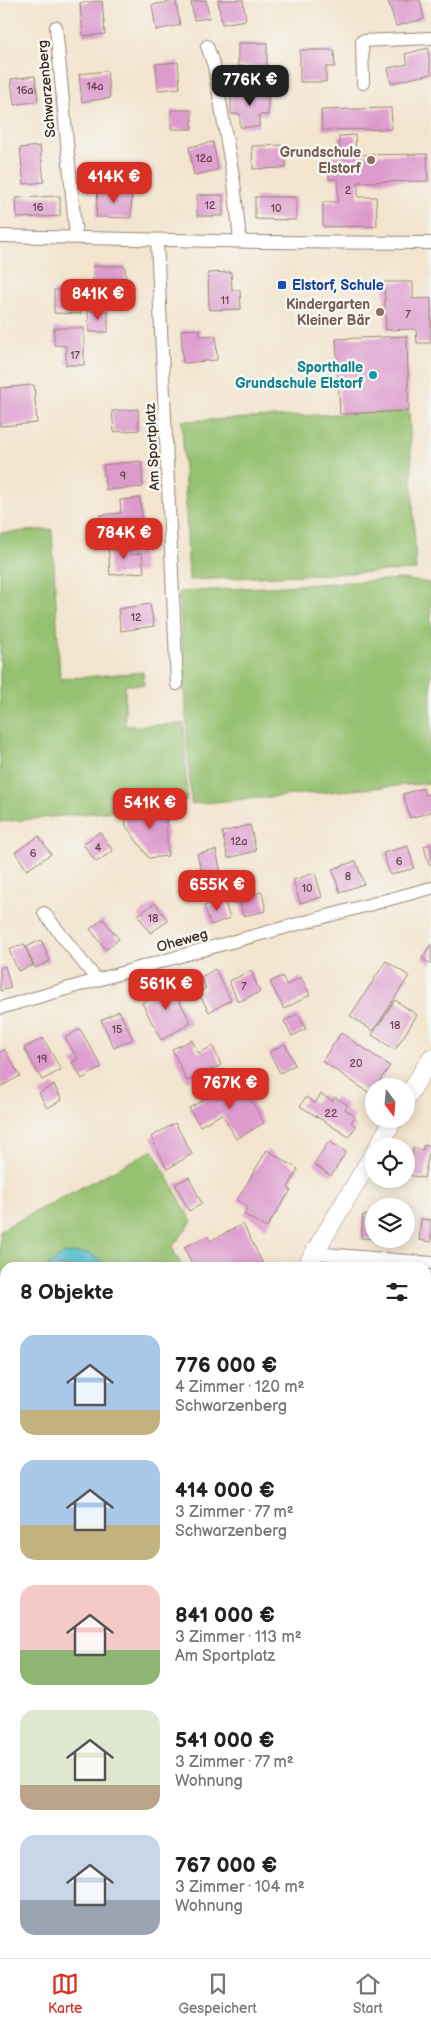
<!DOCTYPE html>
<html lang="de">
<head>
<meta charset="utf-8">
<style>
	body { margin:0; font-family:"Balsamiq Sans",sans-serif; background:#f2f2f2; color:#222; height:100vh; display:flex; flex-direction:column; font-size:19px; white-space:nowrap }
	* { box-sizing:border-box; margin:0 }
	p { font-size:16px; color:#767676 }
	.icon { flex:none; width:28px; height:28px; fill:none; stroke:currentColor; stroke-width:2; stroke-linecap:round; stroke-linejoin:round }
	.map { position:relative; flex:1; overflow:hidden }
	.sheet { position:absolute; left:0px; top:1262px; width:431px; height:696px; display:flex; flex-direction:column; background:#fff; border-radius:15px 15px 0 0; box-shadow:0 2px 12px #0003 }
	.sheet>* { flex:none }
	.needle { width:32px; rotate:164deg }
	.fabs { position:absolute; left:365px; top:1078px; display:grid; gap:10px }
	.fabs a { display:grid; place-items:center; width:50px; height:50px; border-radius:50%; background:#fff; box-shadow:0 2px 12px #0003; font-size:25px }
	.price { position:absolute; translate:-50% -42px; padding:0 11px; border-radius:10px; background:#d93025; color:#fff; font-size:16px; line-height:32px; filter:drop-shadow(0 1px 2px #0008) }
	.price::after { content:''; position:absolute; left:50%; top:30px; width:15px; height:11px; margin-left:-8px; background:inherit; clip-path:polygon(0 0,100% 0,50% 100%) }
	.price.active { background:#222; color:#fff }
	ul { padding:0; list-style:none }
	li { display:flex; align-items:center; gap:15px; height:125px; padding:0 20px }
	li span { display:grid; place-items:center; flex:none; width:140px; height:100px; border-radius:15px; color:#555 }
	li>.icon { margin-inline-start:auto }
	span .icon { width:60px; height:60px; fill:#fffc; stroke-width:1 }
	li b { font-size:21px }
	h2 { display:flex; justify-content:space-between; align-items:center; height:60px; padding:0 20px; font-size:21px }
	.dock { display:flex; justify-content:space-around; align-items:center; height:70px; border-top:1px solid #e0e0e0; background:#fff; font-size:14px; color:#767676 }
	.dock a { display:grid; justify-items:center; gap:2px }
	.dock .active { color:#d93025 }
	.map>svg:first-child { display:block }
	.green { fill:#95c16f; stroke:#687646 }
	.water { fill:#54bfd0; stroke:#487477 }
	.building { fill:#dd9bcd }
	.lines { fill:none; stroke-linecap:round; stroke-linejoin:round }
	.street-casing { stroke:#978776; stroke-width:14 }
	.secondary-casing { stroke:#978776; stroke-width:19 }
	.street { stroke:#fff; stroke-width:12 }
	.secondary { stroke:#fff; stroke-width:18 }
	.education-dot { fill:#8d6e63; stroke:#f6f6f2; stroke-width:2 }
	.transit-dot { fill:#1a4fb4; stroke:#f6f6f2; stroke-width:2 }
	.culture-dot { fill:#0f9aa8; stroke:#f6f6f2; stroke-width:2 }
	.labels { text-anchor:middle; stroke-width:5; stroke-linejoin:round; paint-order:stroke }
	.number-label { font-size:11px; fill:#64464a }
	.street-label { font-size:14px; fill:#3b2a1e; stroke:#f6f6f2 }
	.education-label { font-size:14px; font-weight:bold; fill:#785e54; stroke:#f6f6f2; text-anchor:end }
	.transit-label { font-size:14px; font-weight:bold; fill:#164399; stroke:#f6f6f2; text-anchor:start }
	.culture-label { font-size:14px; font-weight:bold; fill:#0d838f; stroke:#f6f6f2; text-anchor:end }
</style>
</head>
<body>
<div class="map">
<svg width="431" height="1958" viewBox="0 0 431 1958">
	<rect width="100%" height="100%" fill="#f6f6f2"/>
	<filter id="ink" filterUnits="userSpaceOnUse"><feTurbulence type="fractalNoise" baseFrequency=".02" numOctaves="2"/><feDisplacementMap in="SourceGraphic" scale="10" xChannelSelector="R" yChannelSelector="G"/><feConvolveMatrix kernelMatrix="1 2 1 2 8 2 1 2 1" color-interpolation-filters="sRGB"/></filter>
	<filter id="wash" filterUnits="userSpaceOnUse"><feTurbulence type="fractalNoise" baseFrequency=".0096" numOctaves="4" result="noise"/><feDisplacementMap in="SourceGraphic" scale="20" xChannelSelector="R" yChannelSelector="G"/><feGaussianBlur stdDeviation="1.12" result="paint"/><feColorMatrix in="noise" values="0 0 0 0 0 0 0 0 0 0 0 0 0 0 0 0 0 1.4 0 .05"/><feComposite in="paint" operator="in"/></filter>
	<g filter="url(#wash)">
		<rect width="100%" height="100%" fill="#f3e4ce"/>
		<path class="green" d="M 409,411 L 416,570 L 189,580 L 182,421 Z
			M 52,529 L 60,679 L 143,672 L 144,685 L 125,685 L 125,726 L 184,724 L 187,800 L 168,802 L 168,806 L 0,822 L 0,533 Z
			M 402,579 L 431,583 L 431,783 L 191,804 L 179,592 Z
			M 153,1150 L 192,1222 L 172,1247 L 182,1267 L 5,1268 L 5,1334 L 0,1325 L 0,1230 Z"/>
		<path class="water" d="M 88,1253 L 112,1267 L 46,1267 L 64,1254 Z"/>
		<g id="blocks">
			<path class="building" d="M 206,0 L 209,18 L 194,20 L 191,2 Z
				M 218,0 L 243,0 L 246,20 L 222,24 Z
				M 388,0 L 420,0 L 424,19 L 396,26 Z
				M 102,1 L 105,34 L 83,36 L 80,3 Z
				M 176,1 L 180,25 L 156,30 L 152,5 Z
				M 238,43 L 267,43 L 267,66 L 238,66 Z
				M 428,48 L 431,74 L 391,83 L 388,68 L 408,64 L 405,54 Z
				M 300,50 L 334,50 L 335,67 L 326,67 L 326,82 L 300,82 Z
				M 178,62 L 180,88 L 158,90 L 156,64 Z
				M 107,71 L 110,98 L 82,102 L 79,74 Z
				M 35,76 L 38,101 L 14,105 L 11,79 Z
				M 231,92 L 268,92 L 268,115 L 259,115 L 259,127 L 240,127 L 240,114 L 231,114 Z
				M 391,108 L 392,129 L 322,130 L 321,110 Z
				M 171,110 L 192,110 L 192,129 L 171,129 Z
				M 355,135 L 356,155 L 427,154 L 428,181 L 358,182 L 358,197 L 376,197 L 377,226 L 323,227 L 323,202 L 338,202 L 338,179 L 329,179 L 329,156 L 340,156 L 339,136 Z
				M 213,142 L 218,170 L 194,175 L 189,147 Z
				M 285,145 L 286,168 L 253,169 L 252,146 Z
				M 40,146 L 44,182 L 24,184 L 20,148 Z
				M 84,170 L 107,171 L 106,187 L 84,187 Z
				M 98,189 L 132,190 L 131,218 L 96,217 Z
				M 197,195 L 223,195 L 223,216 L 197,216 Z
				M 60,196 L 60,216 L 17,218 L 16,198 Z
				M 255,197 L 296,197 L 296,220 L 255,219 Z
				M 93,266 L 125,266 L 126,286 L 112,286 L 112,295 L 93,295 Z
				M 231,272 L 232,290 L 240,290 L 241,309 L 209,310 L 208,273 Z
				M 384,282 L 413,282 L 413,299 L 431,298 L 431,343 L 417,343 L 416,329 L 386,330 Z
				M 54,290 L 81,290 L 81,314 L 54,313 Z
				M 88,311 L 108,311 L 108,332 L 89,332 Z
				M 54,328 L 84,328 L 84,365 L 66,365 L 66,346 L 54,345 Z
				M 200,329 L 200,336 L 216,335 L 217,360 L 183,363 L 181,330 Z
				M 407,336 L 409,411 L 340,414 L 336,339 Z
				M 34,385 L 37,423 L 0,426 L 0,388 Z
				M 138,409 L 139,430 L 114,432 L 112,411 Z
				M 141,461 L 143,487 L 106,490 L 103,465 Z
				M 140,498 L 143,529 L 102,533 L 100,515 L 121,513 L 120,500 Z
				M 129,542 L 130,555 L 142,553 L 144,572 L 110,575 L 108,543 Z
				M 150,604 L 154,626 L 121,631 L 118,609 Z
				M 423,788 L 425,795 L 431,793 L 431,812 L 410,818 L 403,794 Z
				M 171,808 L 172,819 L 166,820 L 168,856 L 149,858 L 126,826 L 125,812 Z
				M 250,825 L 256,851 L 228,858 L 222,832 Z
				M 100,832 L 113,851 L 96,862 L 83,844 Z
				M 39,836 L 51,854 L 27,870 L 15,852 Z
				M 431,844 L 431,864 L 429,865 L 424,846 Z
				M 408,846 L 414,868 L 390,875 L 383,853 Z
				M 216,850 L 221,873 L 203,878 L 197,854 Z
				M 356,861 L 364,884 L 340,892 L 332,869 Z
				M 315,873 L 322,897 L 300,903 L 293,880 Z
				M 262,892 L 266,911 L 243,916 L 239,897 Z
				M 224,900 L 230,918 L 211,925 L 204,906 Z
				M 155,903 L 168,921 L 150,933 L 138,915 Z
				M 103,919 L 119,939 L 106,950 L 90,929 Z
				M 41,940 L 50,961 L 35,968 L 26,947 Z
				M 24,944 L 33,965 L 18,971 L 9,950 Z
				M 431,944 L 431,964 L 422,958 Z
				M 386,961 L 409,976 L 373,1031 L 350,1016 Z
				M 5,966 L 11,988 L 0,991 L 0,968 Z
				M 215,969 L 231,1000 L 209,1012 L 198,992 L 206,988 L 201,977 Z
				M 251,971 L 260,992 L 238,1002 L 229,981 Z
				M 282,976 L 287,985 L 301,977 L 310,995 L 284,1009 L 270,982 Z
				M 168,980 L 191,1023 L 161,1040 L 142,1003 L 151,998 L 148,992 Z
				M 395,1000 L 417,1015 L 395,1050 L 372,1035 Z
				M 119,1011 L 133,1039 L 114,1048 L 101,1020 Z
				M 298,1014 L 306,1029 L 292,1036 L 284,1021 Z
				M 80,1029 L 102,1067 L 82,1079 L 72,1062 L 78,1059 L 65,1038 Z
				M 341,1033 L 390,1066 L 376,1086 L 374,1086 L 371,1094 L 322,1061 Z
				M 43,1038 L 61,1070 L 42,1080 L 24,1048 Z
				M 192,1040 L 198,1053 L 213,1046 L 221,1065 L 187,1081 L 172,1049 Z
				M 285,1044 L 295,1065 L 280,1073 L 269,1052 Z
				M 5,1050 L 20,1076 L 2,1086 L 0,1082 L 0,1052 Z
				M 240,1080 L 264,1123 L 236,1139 L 222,1114 L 200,1126 L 189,1108 Z
				M 54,1085 L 62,1100 L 47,1108 L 39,1093 Z
				M 321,1094 L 332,1101 L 335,1097 L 348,1105 L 345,1109 L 355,1116 L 351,1123 L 356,1126 L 349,1137 L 300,1106 L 306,1097 L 315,1103 Z
				M 175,1123 L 192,1154 L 167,1169 L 151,1137 Z
				M 329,1141 L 346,1152 L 331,1176 L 314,1164 Z
				M 424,1145 L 431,1146 L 431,1153 L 429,1153 L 424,1178 L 408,1175 L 413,1148 L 423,1150 Z
				M 267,1150 L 298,1169 L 288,1188 L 291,1190 L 266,1228 L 244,1214 L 248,1207 L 237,1200 Z
				M 189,1177 L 202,1204 L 189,1211 L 175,1184 Z
				M 363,1215 L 374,1216 L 374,1239 L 361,1238 Z
				M 421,1219 L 431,1220 L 431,1242 L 419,1240 Z
				M 243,1224 L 265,1268 L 194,1268 L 184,1247 L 208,1236 L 210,1241 Z
				M 426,1275 L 431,1275 L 431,1294 L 426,1294 Z"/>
		</g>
	</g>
	<g filter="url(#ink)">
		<use href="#blocks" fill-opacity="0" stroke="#978776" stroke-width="1"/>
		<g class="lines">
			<defs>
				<path id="street" d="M 56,27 L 76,237
					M 207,46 L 214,66 L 234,182 L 240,241
					M 363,83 L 362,41 L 431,38
					M 0,236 L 261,242 L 431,243
					M 157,240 L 177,684
					M 44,913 L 97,980
					M 0,1008 L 194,952 L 431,888
					M 314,1253 L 431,1263"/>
				<path id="secondary" d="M 406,1099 L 431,1058
					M 378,1146 L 394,1119
					M 305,1268 L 374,1153
					M 0,1801 L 5,1791"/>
			</defs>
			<use href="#street" class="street-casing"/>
			<use href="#secondary" class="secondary-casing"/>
			<use href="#street" class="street"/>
			<use href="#secondary" class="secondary"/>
		</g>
	</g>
	<g class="education-dot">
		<circle cx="371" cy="160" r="5"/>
		<circle cx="380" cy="312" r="5"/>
	</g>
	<rect class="transit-dot" x="277" y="280" width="10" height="10" rx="2.5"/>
	<circle class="culture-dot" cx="373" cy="375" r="5"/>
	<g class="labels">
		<g class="number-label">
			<text x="95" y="90">14a</text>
			<text x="25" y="94">16a</text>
			<text x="204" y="162">12a</text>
			<text x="348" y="194">2</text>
			<text x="210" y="209">12</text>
			<text x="38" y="211">16</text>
			<text x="276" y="212">10</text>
			<text x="225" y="304">11</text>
			<text x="408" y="318">7</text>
			<text x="75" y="359">17</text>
			<text x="123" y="480">9</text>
			<text x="136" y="621">12</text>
			<text x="239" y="845">12a</text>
			<text x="98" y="851">4</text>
			<text x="33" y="857">6</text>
			<text x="399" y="865">6</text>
			<text x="348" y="880">8</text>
			<text x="307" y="892">10</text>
			<text x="153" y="922">18</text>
			<text x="244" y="990">7</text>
			<text x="395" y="1029">18</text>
			<text x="117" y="1033">15</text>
			<text x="42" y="1063">19</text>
			<text x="356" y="1067">20</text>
			<text x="331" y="1117">22</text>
		</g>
		<g class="street-label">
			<text transform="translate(46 89) rotate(-95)" y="5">Schwarzenberg</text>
			<text transform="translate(152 447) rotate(-93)" y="5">Am Sportplatz</text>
			<text transform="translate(182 940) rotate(-16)" y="5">Oheweg</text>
		</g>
		<g class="education-label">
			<text x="361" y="157">Grundschule<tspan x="361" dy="16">Elstorf</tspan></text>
			<text x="370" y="309">Kindergarten<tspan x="370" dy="16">Kleiner Bär</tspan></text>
		</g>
		<g class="transit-label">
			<text x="292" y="290">Elstorf, Schule</text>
		</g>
		<g class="culture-label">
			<text x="363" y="372">Sporthalle<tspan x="363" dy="16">Grundschule Elstorf</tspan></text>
		</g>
	</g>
</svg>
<div class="fabs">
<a><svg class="needle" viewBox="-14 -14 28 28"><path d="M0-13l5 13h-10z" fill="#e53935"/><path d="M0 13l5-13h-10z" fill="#767676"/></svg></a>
<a><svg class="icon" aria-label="locate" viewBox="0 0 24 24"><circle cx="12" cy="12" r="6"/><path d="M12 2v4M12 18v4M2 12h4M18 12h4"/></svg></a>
<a><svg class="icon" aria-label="layers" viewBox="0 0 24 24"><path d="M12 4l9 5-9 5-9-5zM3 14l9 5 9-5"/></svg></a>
</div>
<b class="price active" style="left:250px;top:107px">776K €</b>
<b class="price" style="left:114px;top:204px">414K €</b>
<b class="price" style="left:98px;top:321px">841K €</b>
<b class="price" style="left:124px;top:560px">784K €</b>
<b class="price" style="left:150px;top:830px">541K €</b>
<b class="price" style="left:217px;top:912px">655K €</b>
<b class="price" style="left:166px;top:1011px">561K €</b>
<b class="price" style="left:230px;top:1110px">767K €</b>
<section class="sheet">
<h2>8 Objekte<svg class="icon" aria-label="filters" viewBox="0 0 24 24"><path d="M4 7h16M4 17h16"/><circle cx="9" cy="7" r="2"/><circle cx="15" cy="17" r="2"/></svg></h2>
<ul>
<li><span style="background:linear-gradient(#a9c7e8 75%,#c2b280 0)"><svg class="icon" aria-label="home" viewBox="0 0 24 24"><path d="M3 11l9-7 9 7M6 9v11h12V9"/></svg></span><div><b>776 000 €</b><p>4 Zimmer · 120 m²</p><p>Schwarzenberg</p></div></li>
<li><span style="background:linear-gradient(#a9c7e8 65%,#c2b280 0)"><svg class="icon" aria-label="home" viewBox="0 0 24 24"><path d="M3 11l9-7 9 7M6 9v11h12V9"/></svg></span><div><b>414 000 €</b><p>3 Zimmer · 77 m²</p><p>Schwarzenberg</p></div></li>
<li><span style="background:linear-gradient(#f6c9c9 65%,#8fb573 0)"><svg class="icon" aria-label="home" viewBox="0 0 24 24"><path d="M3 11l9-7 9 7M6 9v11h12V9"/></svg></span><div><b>841 000 €</b><p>3 Zimmer · 113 m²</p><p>Am Sportplatz</p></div></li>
<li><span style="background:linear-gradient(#dfe7d0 75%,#b9a48a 0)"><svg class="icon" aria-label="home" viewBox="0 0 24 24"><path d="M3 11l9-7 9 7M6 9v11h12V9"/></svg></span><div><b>541 000 €</b><p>3 Zimmer · 77 m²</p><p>Wohnung</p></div></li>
<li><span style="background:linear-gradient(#c9d6e8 65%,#9aa5b1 0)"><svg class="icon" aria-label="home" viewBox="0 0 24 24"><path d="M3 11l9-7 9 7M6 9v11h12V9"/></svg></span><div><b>767 000 €</b><p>3 Zimmer · 104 m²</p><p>Wohnung</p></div></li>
</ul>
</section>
</div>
<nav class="dock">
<a class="active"><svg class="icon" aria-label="map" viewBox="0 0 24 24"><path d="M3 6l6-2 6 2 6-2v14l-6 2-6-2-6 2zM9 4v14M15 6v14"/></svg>Karte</a>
<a><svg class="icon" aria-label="saved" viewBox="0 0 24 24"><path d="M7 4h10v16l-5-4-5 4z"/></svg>Gespeichert</a>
<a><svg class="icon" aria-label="home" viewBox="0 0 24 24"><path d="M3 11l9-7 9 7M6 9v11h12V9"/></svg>Start</a>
</nav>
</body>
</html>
